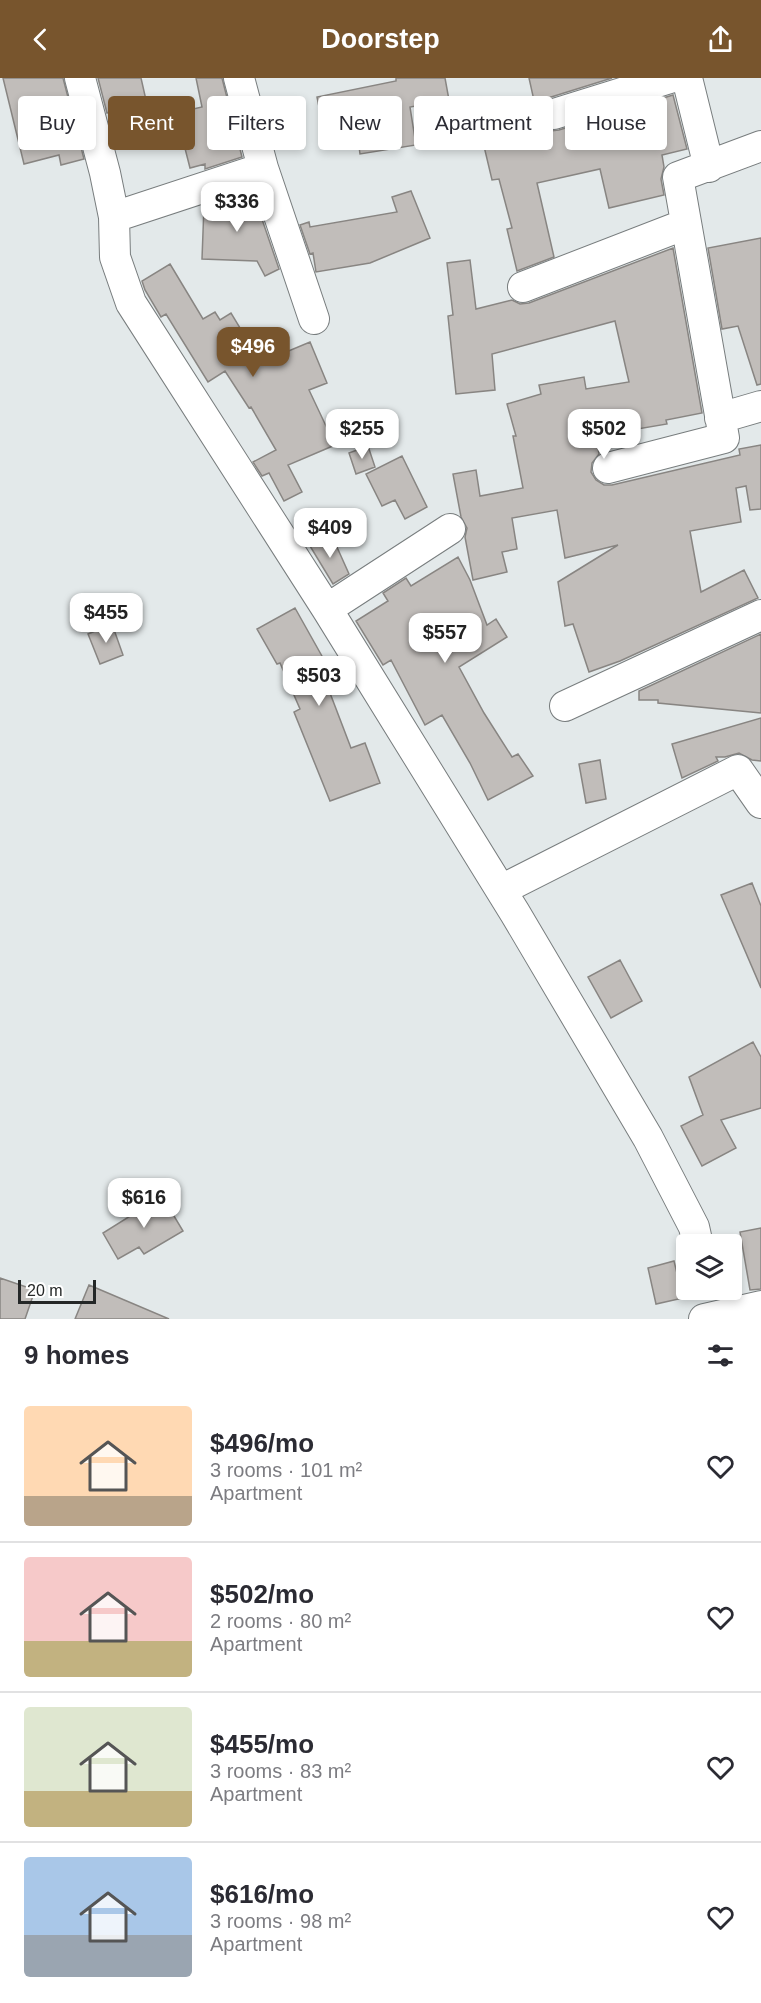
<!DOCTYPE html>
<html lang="en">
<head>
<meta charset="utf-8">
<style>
	body { margin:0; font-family:Arial,sans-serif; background:#f2f2f3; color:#2b2b33; height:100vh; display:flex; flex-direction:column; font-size:22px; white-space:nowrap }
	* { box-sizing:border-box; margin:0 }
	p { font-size:20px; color:#7c7c81 }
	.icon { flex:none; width:33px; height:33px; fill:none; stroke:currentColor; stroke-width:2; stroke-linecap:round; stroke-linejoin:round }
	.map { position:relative; height:1241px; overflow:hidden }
	.details { display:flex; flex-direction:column; background:#fff; flex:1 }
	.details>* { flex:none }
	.hud { position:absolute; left:18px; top:18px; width:726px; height:54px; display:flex; gap:12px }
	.tools { position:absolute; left:676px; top:1156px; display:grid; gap:12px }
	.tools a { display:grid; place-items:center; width:66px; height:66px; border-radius:6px; background:#fff; box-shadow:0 3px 9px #0003; font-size:30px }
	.scale { position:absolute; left:18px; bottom:15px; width:78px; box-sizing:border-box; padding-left:6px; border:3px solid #242727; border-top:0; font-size:16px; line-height:21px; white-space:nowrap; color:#242727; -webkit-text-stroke:4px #fff; paint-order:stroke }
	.price { position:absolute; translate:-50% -51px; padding:0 14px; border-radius:12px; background:#fff; color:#222; font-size:20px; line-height:39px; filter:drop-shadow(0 2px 3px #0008) }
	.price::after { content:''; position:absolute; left:50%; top:36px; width:18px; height:14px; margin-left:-9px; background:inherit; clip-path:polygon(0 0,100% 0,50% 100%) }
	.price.selected { background:#78552d; color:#fff }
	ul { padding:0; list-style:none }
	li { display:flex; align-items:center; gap:18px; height:150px; padding:0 24px }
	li+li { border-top:2px solid #e1e1e2 }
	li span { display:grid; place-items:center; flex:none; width:168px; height:120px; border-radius:6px; color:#555 }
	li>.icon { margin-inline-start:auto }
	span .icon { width:72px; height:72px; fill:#fffc; stroke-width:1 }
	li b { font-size:26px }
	h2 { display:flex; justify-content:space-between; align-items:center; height:72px; padding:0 24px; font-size:26px }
	.tag { padding:0 21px; border-radius:6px; background:#fff; box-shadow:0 3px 9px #0003; font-size:21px; line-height:54px }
	.tag.selected { background:#78552d; color:#fff }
	header { display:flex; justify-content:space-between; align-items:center; height:78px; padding:0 24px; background:#78552d; color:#fff; font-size:27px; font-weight:600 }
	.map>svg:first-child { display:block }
	.building { fill:#c1bdba; stroke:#888582; stroke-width:1.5 }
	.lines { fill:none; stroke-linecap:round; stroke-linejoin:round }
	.minor-casing { stroke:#787d7e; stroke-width:32 }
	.minor { stroke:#fff; stroke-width:30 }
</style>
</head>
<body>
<header><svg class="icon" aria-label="back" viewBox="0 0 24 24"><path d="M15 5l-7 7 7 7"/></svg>Doorstep<svg class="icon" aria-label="share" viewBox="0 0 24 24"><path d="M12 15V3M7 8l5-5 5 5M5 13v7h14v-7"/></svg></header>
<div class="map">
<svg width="761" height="1241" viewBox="0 0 761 1241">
	<rect width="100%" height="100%" fill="#e3e9ea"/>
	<path class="building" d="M 3,0 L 63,0 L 84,81 L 61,87 L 59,77 L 24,86 Z
		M 98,0 L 141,0 L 146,22 L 107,35 Z
		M 196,0 L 222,0 L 242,79 L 205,91 L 205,86 L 190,90 L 176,35 L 202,29 Z
		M 396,0 L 445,0 L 449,22 L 410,29 L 416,67 L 360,76 L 357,53 L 325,59 L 317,19 L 396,3 Z
		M 529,0 L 612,0 L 548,20 L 541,25 L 537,36 Z
		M 673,17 L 687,71 L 662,77 L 664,89 L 661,101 L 664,117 L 609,130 L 600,91 L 537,105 L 554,179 L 517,193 L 507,151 L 512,150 L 499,101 L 492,102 L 483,64 L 541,50 L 539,44 L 550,53 L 559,52 Z
		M 252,112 L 279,191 L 265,198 L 257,183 L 202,181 L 204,128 Z
		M 411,113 L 430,160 L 370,185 L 316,194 L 313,175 L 310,176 L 300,147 L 309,144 L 310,149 L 397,134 L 392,119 Z
		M 761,160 L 761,306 L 757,307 L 738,248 L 722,251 L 708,170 Z
		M 673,170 L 702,335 L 666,342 L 667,346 L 596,358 L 599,376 L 592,385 L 591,394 L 596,402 L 604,407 L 612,407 L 740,377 L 739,371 L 761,367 L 761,431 L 750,432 L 746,408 L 736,410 L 741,444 L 690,453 L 701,514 L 744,492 L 758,520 L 620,583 L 589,594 L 573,546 L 565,548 L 558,504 L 618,467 L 565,480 L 557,432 L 512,440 L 517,471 L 502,474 L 507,494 L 473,502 L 465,459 L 467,450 L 461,439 L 453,396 L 476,392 L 480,418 L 523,410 L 513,358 L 516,358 L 507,326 L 541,316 L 539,307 L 584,299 L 586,311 L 629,304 L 615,243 L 492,276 L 495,312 L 456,316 L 448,238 L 453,237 L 447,185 L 470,182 L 476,231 L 512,222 L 520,226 L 529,225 Z
		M 170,186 L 203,241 L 215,234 L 220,242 L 231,235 L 257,278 L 277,270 L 279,277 L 310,264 L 327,305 L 309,312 L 335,367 L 288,387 L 302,414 L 284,423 L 269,395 L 262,398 L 253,384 L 276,372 L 251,329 L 249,330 L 225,293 L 208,304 L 166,236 L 161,239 L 145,212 L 142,203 Z
		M 368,368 L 375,389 L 356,396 L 349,375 Z
		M 402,378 L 427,429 L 405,441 L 395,422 L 382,428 L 366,396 Z
		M 332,458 L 349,496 L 333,506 L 310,468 Z
		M 458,479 L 470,502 L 487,547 L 496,541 L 507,559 L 459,589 L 484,635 L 512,679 L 518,676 L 533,698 L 488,722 L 470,685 L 442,637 L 425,647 L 391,582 L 383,587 L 356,543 L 388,523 L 383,515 L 406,500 L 411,508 Z
		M 295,530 L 327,587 L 337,581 L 349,605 L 330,615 L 351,670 L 365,665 L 380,705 L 330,723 L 294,634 L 300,631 L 280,585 L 277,586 L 257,551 Z
		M 112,546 L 123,577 L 100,586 L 88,556 Z
		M 761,556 L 761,635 L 658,625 L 658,622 L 639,622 L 639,613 Z
		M 761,640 L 761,683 L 752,682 L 739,675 L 725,679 L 716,679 L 718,683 L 682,700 L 672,666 Z
		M 600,682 L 606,721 L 586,725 L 579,686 Z
		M 752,805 L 761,828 L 761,910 L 721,817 Z
		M 620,882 L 642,923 L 611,940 L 588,899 Z
		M 753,964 L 761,979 L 761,1030 L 721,1042 L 736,1070 L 702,1088 L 681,1048 L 703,1037 L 689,999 Z
		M 162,1118 L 183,1153 L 144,1176 L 139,1169 L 118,1181 L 103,1155 Z
		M 761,1150 L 761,1211 L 750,1212 L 740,1154 Z
		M 674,1183 L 683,1220 L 656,1226 L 648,1190 Z
		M 0,1200 L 35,1212 L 25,1241 L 0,1241 Z
		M 89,1207 L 169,1241 L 75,1241 Z"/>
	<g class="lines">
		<defs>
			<path id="minor" d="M 80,0 L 105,95 L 114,139 L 115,179 L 131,225 L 327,531 L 515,835 L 648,1060 L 694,1149 L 698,1167
				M 239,0 L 263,90 L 314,241
				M 687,0 L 709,89
				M 554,36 L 670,0
				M 114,139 L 263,90
				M 523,209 L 686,146
				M 720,340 L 761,328
				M 608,390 L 724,360 L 678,99 L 761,68
				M 327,531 L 450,451
				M 565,628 L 761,537
				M 501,812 L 738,692 L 761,725
				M 704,1241 L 761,1228"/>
		</defs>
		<use href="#minor" class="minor-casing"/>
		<use href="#minor" class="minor"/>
	</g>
</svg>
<div class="tools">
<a><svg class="icon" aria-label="layers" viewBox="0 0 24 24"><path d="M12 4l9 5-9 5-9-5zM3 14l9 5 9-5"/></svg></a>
</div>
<div class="scale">20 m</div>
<b class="price" style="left:237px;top:155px">$336</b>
<b class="price selected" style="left:253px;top:300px">$496</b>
<b class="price" style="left:362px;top:382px">$255</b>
<b class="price" style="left:604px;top:382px">$502</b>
<b class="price" style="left:330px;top:481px">$409</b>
<b class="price" style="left:106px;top:566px">$455</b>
<b class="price" style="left:445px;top:586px">$557</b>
<b class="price" style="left:319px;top:629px">$503</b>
<b class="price" style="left:144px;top:1151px">$616</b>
<div class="hud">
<a class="tag">Buy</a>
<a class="tag selected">Rent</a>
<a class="tag">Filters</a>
<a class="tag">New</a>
<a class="tag">Apartment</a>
<a class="tag">House</a>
</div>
</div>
<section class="details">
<h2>9 homes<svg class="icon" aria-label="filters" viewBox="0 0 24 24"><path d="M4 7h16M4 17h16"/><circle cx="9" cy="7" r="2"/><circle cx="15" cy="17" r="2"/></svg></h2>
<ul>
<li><span style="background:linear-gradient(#ffd9b3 75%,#b9a48a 0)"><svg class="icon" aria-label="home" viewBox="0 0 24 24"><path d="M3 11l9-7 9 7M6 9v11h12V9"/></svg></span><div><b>$496/mo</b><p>3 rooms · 101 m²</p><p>Apartment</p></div><svg class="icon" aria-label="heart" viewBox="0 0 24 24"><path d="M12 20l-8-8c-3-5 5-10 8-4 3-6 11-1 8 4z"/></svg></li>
<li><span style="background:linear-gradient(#f6c9c9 70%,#c2b280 0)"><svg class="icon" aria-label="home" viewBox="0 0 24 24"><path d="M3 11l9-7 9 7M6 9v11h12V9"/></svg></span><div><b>$502/mo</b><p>2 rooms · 80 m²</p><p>Apartment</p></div><svg class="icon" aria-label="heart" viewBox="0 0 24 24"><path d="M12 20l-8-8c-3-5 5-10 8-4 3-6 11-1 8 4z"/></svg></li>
<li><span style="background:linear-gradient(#dfe7d0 70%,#c2b280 0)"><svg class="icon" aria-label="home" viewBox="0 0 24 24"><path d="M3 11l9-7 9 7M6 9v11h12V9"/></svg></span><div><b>$455/mo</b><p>3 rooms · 83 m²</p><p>Apartment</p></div><svg class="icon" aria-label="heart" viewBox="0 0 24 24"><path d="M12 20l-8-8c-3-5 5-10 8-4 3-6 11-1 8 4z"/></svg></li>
<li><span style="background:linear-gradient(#a9c7e8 65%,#9aa5b1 0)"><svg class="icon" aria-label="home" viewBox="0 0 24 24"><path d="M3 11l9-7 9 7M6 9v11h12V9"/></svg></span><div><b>$616/mo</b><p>3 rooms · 98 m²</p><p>Apartment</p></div><svg class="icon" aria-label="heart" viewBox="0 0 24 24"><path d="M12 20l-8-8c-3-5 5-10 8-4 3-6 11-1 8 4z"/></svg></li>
</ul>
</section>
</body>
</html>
